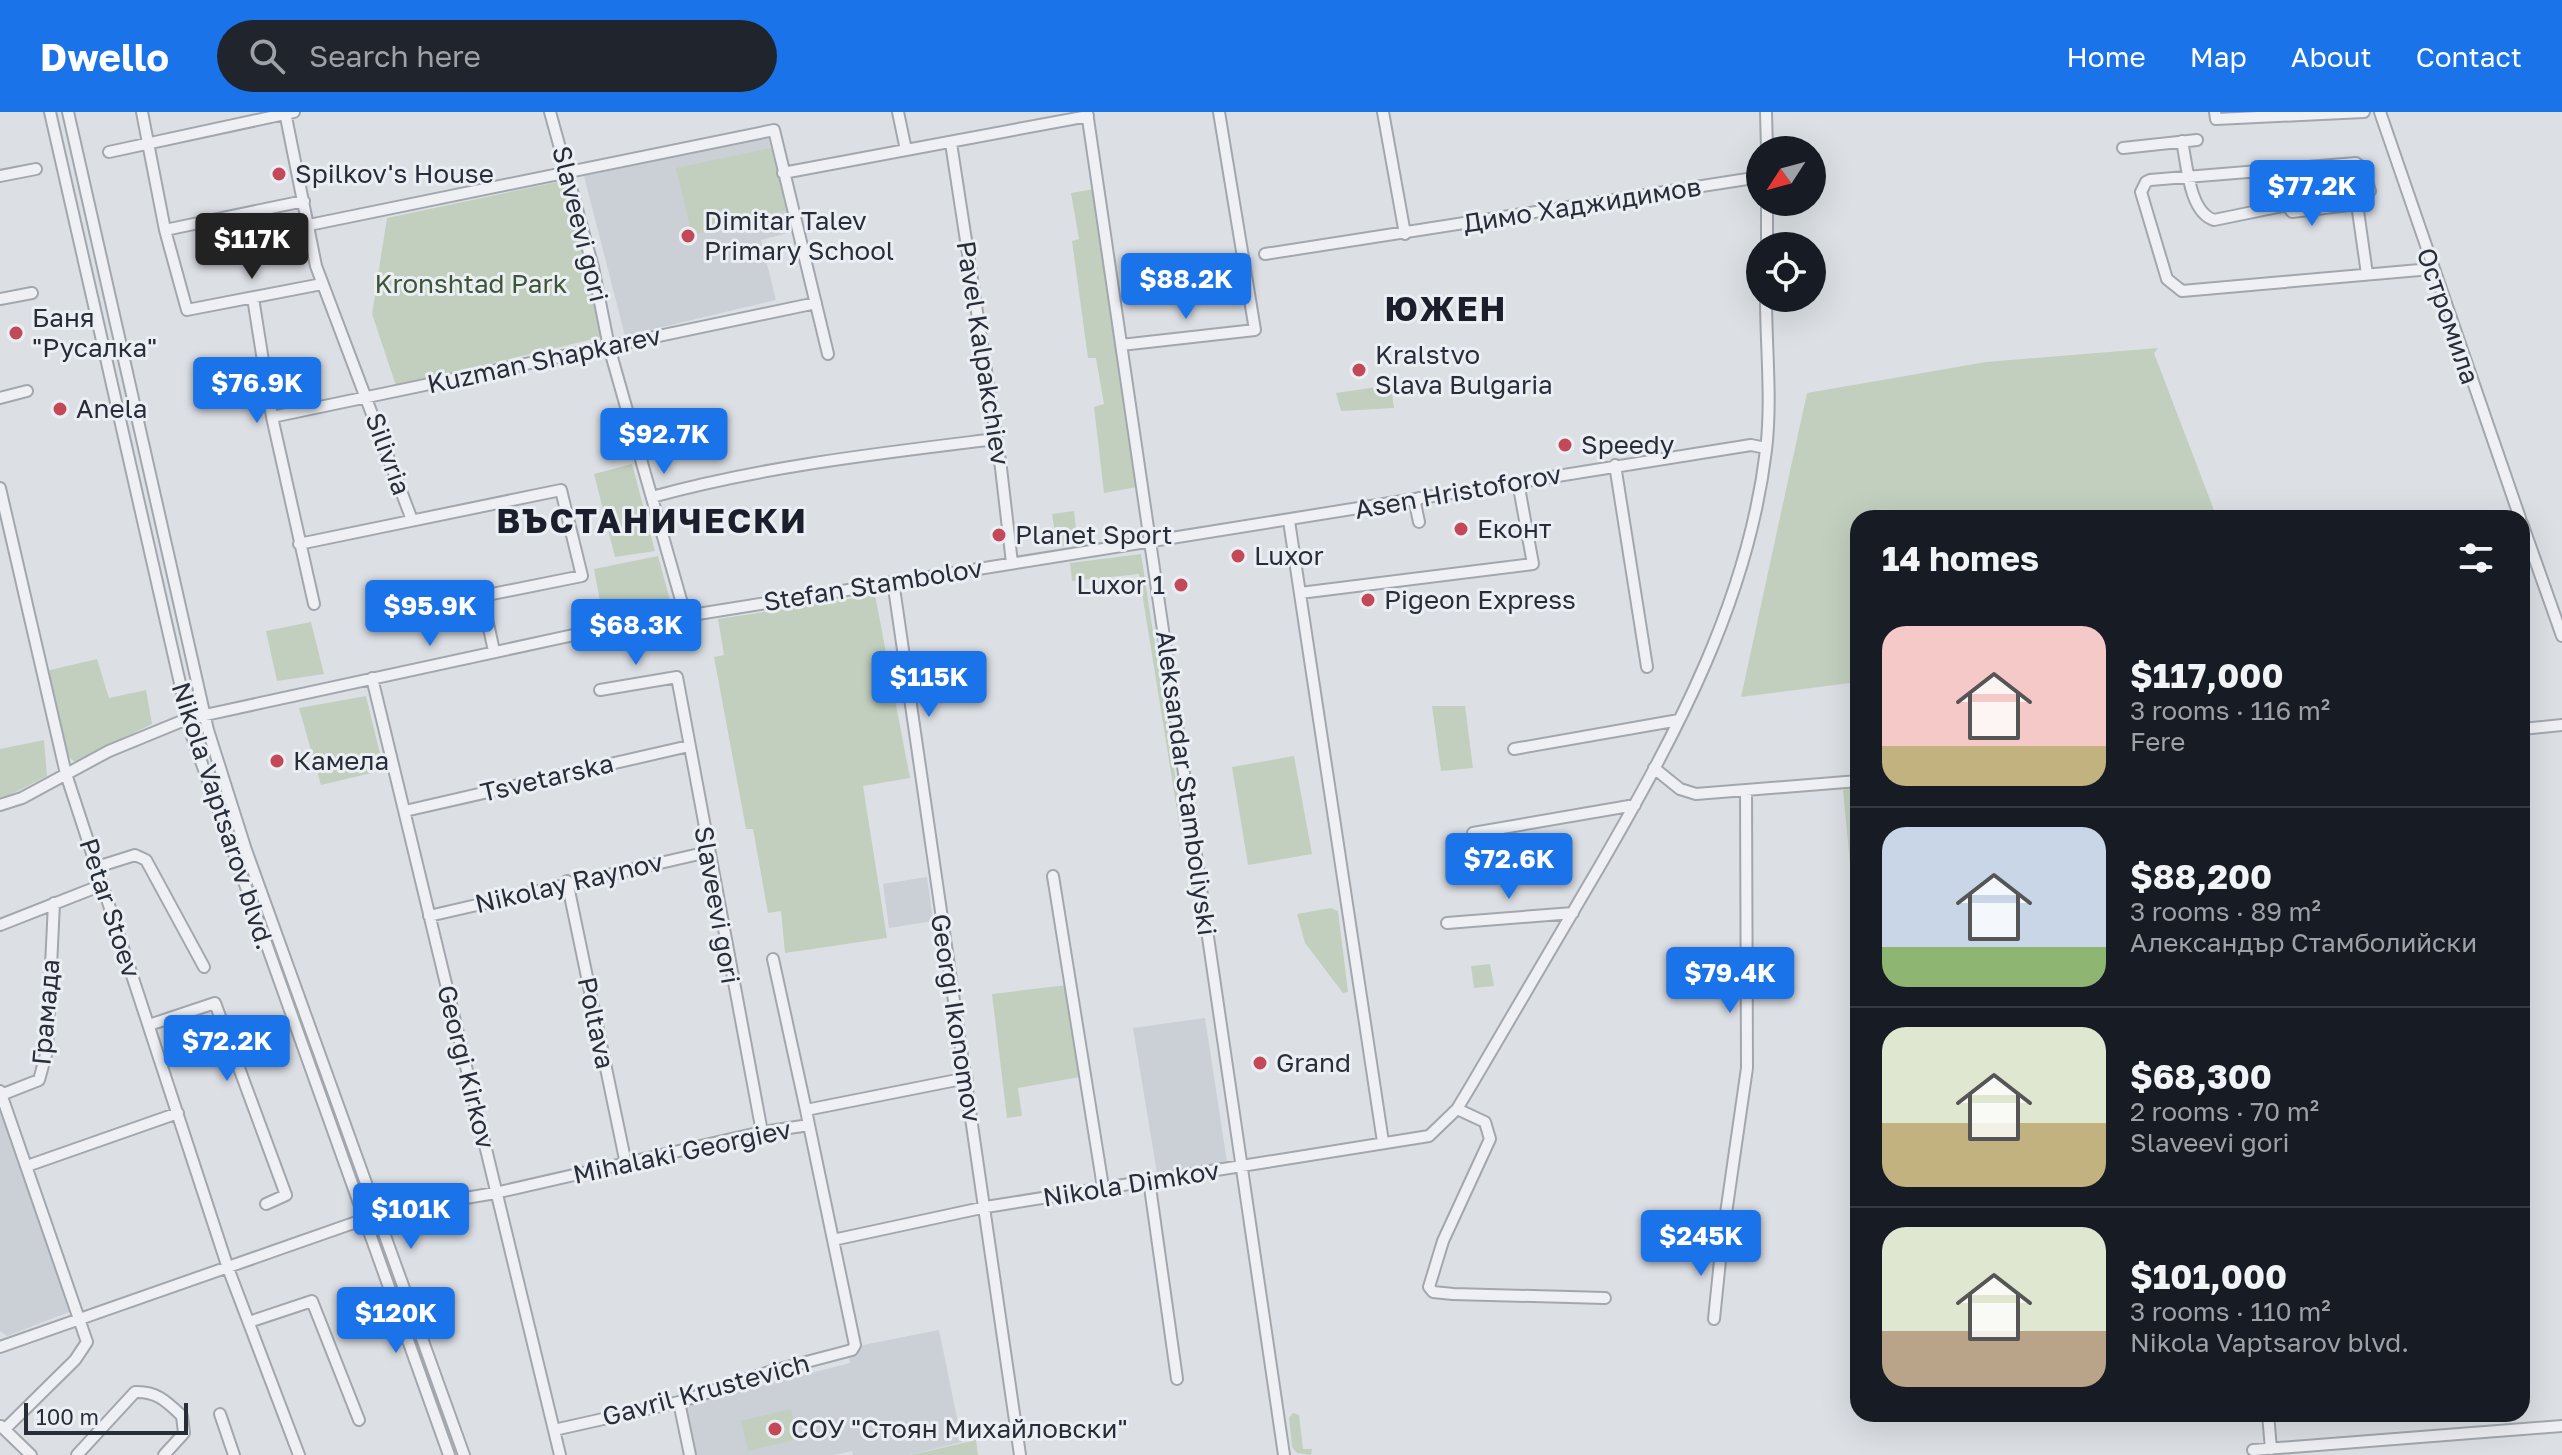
<!DOCTYPE html>
<html lang="en">
<head>
<meta charset="utf-8">
<style>
	body { margin:0; font-family:"Golos Text",sans-serif; background:#20242c; color:#f1f3f6; height:100vh; display:flex; flex-direction:column; font-size:30px; white-space:nowrap }
	* { box-sizing:border-box; margin:0 }
	p { font-size:26px; color:#9ea1a6 }
	.icon { flex:none; width:44px; height:44px; fill:none; stroke:currentColor; stroke-width:2; stroke-linecap:round; stroke-linejoin:round }
	.map { position:relative; flex:1; overflow:hidden }
	.sheet { position:absolute; left:1850px; top:398px; width:680px; height:912px; display:flex; flex-direction:column; background:#171b24; border-radius:24px; box-shadow:0 8px 32px #0002 }
	.sheet>* { flex:none }
	.needle { width:52px; rotate:234deg }
	.controls { position:absolute; left:1746px; top:24px; display:grid; gap:16px }
	.controls a { display:grid; place-items:center; width:80px; height:80px; border-radius:50%; background:#171b24; box-shadow:0 8px 32px #0002; font-size:40px }
	.scale { position:absolute; left:24px; bottom:20px; width:164px; box-sizing:border-box; padding-left:8px; border:4px solid #272e3a; border-top:0; font-size:22px; line-height:28px; white-space:nowrap; color:#272e3a; -webkit-text-stroke:6px #ebeff3; paint-order:stroke }
	.price { position:absolute; translate:-50% -68px; padding:0 18px; border-radius:8px; background:#1a73e8; color:#fff; font-size:26px; line-height:52px; filter:drop-shadow(0 2px 4px #0008) }
	.price::after { content:''; position:absolute; left:50%; top:48px; width:24px; height:18px; margin-left:-12px; background:inherit; clip-path:polygon(0 0,100% 0,50% 100%) }
	.price.on { background:#222; color:#fff }
	ul { padding:0; list-style:none }
	li { display:flex; align-items:center; gap:24px; height:200px; padding:0 32px }
	li+li { border-top:2px solid #363941 }
	li span { display:grid; place-items:center; flex:none; width:224px; height:160px; border-radius:24px; color:#555 }
	li>.icon { margin-inline-start:auto }
	span .icon { width:96px; height:96px; fill:#fffc; stroke-width:1 }
	li b { font-size:34px }
	h2 { display:flex; justify-content:space-between; align-items:center; height:96px; padding:0 32px; font-size:34px }
	header { display:flex; align-items:center; gap:48px; box-sizing:border-box; height:112px; padding:0 40px; background:#1a73e8; color:#fff }
	header strong { font-size:38px }
	nav { display:flex; gap:44px; margin-inline-start:auto; font-size:28px }
	.search { width:560px; height:72px; background:#20242c; display:flex; align-items:center; gap:20px; box-sizing:border-box; padding:0 28px; border-radius:44px; color:#9ea1a6; font-size:30px }
	.map>svg:first-child { display:block }
	.built { fill:#cbcfd6 }
	.green { fill:#c2cfbe }
	.lines { fill:none; stroke-linecap:round; stroke-linejoin:round }
	.minor-casing { stroke:#a2a7ae; stroke-width:14 }
	.minor { stroke:#eff0f4; stroke-width:10 }
	.poi-dot { fill:#c34959; stroke:#ebeff3; stroke-width:3 }
	.labels { text-anchor:middle; stroke-width:6; stroke-linejoin:round; paint-order:stroke }
	.poi-label { font-size:26px; fill:#272e3a; stroke:#ebeff3; text-anchor:start }
	.street-label { font-size:26px; fill:#272e3a; stroke:#ebeff3 }
	.park-label { font-size:26px; fill:#3b5536; stroke:#ebeff3 }
	.district-label { font-size:34px; font-weight:bold; letter-spacing:2px; fill:#1a1f2b; stroke:#ebeff3 }
</style>
</head>
<body>
<header>
<strong>Dwello</strong>
<div class="search"><svg class="icon" aria-label="search" viewBox="0 0 24 24"><circle cx="10" cy="10" r="6"/><path d="M15 15l6 6"/></svg>Search here</div>
<nav><a>Home</a><a>Map</a><a>About</a><a>Contact</a></nav>
</header>
<div class="map">
<svg width="2562" height="1343" viewBox="0 0 2562 1343">
	<rect width="100%" height="100%" fill="#dce0e5"/>
	<path class="built" d="M 768,25 L 792,120 L 761,128 L 776,188 L 625,224 L 584,64 Z
		M 927,765 L 933,809 L 889,816 L 883,772 Z
		M 1205,906 L 1227,1050 L 1157,1061 L 1133,916 Z
		M 0,992 L 72,1199 L 7,1224 L 0,1219 Z
		M 939,1218 L 962,1330 L 910,1343 L 853,1343 L 852,1339 L 834,1343 L 691,1343 L 680,1295 L 850,1251 L 848,1236 Z"/>
	<path class="green" d="M 771,36 L 786,98 L 692,123 L 676,56 Z
		M 566,68 L 602,225 L 396,274 L 372,202 L 387,106 Z
		M 1094,77 L 1137,375 L 1104,381 L 1094,295 L 1104,292 L 1096,246 L 1088,246 L 1072,129 L 1079,127 L 1071,81 Z
		M 2158,236 L 2154,241 L 2217,406 L 1858,406 L 1858,570 L 1741,585 L 1807,281 L 1986,250 Z
		M 1391,273 L 1394,296 L 1341,299 L 1336,281 Z
		M 632,352 L 655,439 L 615,445 L 594,362 Z
		M 1074,399 L 1078,433 L 1057,434 L 1052,402 Z
		M 1141,442 L 1184,722 L 1181,723 L 1139,462 L 1072,469 L 1070,451 Z
		M 658,444 L 671,492 L 603,506 L 594,457 Z
		M 875,483 L 910,666 L 863,674 L 887,826 L 785,841 L 781,799 L 768,801 L 753,717 L 746,717 L 714,545 L 724,543 L 718,507 Z
		M 311,510 L 324,562 L 277,569 L 266,519 Z
		M 97,547 L 109,586 L 146,578 L 152,612 L 75,650 L 66,643 L 46,559 Z
		M 366,584 L 384,658 L 321,673 L 299,596 Z
		M 1432,594 L 1465,594 L 1473,656 L 1441,659 Z
		M 44,628 L 47,664 L 0,688 L 0,637 Z
		M 1294,644 L 1312,742 L 1248,753 L 1232,655 Z
		M 1858,673 L 1858,824 L 1857,824 L 1843,678 Z
		M 1331,796 L 1338,799 L 1348,880 L 1343,881 L 1305,831 L 1297,802 Z
		M 1490,852 L 1494,874 L 1474,876 L 1471,854 Z
		M 1067,873 L 1080,965 L 1018,976 L 1022,1004 L 1007,1006 L 992,882 Z
		M 791,1297 L 798,1327 L 748,1339 L 741,1309 Z
		M 1293,1301 L 1299,1303 L 1303,1337 L 1312,1337 L 1311,1343 L 1297,1341 L 1292,1335 L 1289,1306 Z
		M 976,1328 L 978,1343 L 911,1343 Z"/>
	<g class="lines">
		<defs>
			<path id="minor" d="M 50,0 L 192,624 L 449,1343
				M 68,0 L 208,618 L 246,738 L 464,1343
				M 142,0 L 165,118 L 187,198 L 322,172
				M 285,0 L 316,154 L 412,408
				M 550,0 L 593,155 L 609,235 L 685,502
				M 898,0 L 906,38
				M 1087,0 L 1284,1343
				M 1383,0 L 1405,122
				M 1766,0 L 1767,38
				M 2215,0 L 2216,7 L 2364,0
				M 2380,0 L 2520,406
				M 2182,29 C 2187,52 2189,100 2214,108 L 2287,93
				M 951,31 L 1001,356 L 1012,451
				M 2123,36 L 2197,28
				M 109,40 L 294,0
				M 2283,58 L 2287,93 L 2292,100 L 2357,92 L 2370,79 L 2363,57 L 2356,51 L 2150,68 L 2146,70 L 2141,80 L 2167,167 L 2182,179 L 2431,157
				M 783,61 L 1088,4
				M 0,64 L 36,57
				M 2357,92 L 2367,162
				M 309,113 L 774,18 L 828,242
				M 165,118 L 304,89
				M 1767,134 L 1767,90
				M 1265,142 L 1760,65
				M 253,186 L 272,305 L 314,492
				M 0,187 L 32,181
				M 1121,233 L 1255,218 L 1219,0
				M 0,286 L 27,279
				M 272,305 L 816,191
				M 1615,353 L 1647,555
				M 0,376 L 66,662 L 228,1156 L 299,1343
				M 652,385 C 764,354 882,341 996,327
				M 1419,386 L 1415,391 L 1419,410
				M 1289,409 L 1383,1030
				M 2522,411 L 2562,524
				M 299,432 L 561,378 L 582,464 L 482,484 L 494,539
				M 893,469 L 1020,1343
				M 1300,481 L 1533,452 L 1518,370
				M 372,566 L 560,1343
				M 600,578 L 677,565 L 762,1020
				M 2522,617 L 2562,613
				M 1514,637 L 1679,608
				M 1654,656 L 1680,677 L 1696,682 L 1858,669
				M 0,693 L 22,686 L 109,639 L 187,607 L 592,519 L 1751,333 L 1766,336
				M 405,699 L 689,634
				M 1473,721 L 1635,693
				M 97,755 L 135,743 L 146,748 L 204,855
				M 1053,764 L 1103,1075
				M 567,769 L 626,1052
				M 429,804 L 708,740
				M 1447,811 L 1573,801
				M 0,813 L 102,773
				M 773,847 L 806,998
				M 149,913 L 215,891 L 286,1083 L 266,1092
				M 0,979 L 87,1230 L 75,1248 L 5,1317
				M 1,983 L 39,968 L 47,939 L 54,791
				M 1457,997 L 1485,1010 L 1490,1027 L 1443,1129 L 1429,1175 L 1433,1180 L 1453,1182 L 1605,1186
				M 27,1054 L 178,1001
				M 1149,1068 L 1177,1267
				M 378,1101 L 495,1081 L 762,1020 L 809,1013 L 806,998 L 967,966
				M 833,1128 L 986,1095 L 1429,1024 L 1457,997 L 1472,972 C 1515,899 1558,825 1601,752 C 1676,622 1748,489 1766,338 C 1772,289 1766,235 1766,186
				M 1714,1207 L 1722,1129 L 1747,956 L 1746,678
				M 249,1210 L 312,1189 L 359,1308
				M 0,1235 L 365,1107
				M 679,1290 L 690,1343
				M 220,1302 L 234,1343
				M 2268,1302 L 2271,1337
				M 1,1314 L 31,1343
				M 554,1318 L 679,1290 L 772,1259 L 852,1238 L 855,1233 L 809,1013
				M 2253,1338 L 2562,1314
				M 77,1343 L 135,1280 C 157,1279 167,1290 182,1304 L 184,1321 L 164,1343"/>
		</defs>
		<use href="#minor" class="minor-casing"/>
		<use href="#minor" class="minor"/>
	</g>
	<g class="poi-dot">
		<circle cx="279" cy="62" r="8"/>
		<circle cx="688" cy="124" r="8"/>
		<circle cx="16" cy="221" r="8"/>
		<circle cx="1359" cy="258" r="8"/>
		<circle cx="60" cy="297" r="8"/>
		<circle cx="1565" cy="333" r="8"/>
		<circle cx="1461" cy="417" r="8"/>
		<circle cx="999" cy="423" r="8"/>
		<circle cx="1238" cy="444" r="8"/>
		<circle cx="1181" cy="473" r="8"/>
		<circle cx="1368" cy="488" r="8"/>
		<circle cx="277" cy="649" r="8"/>
		<circle cx="1260" cy="951" r="8"/>
		<circle cx="775" cy="1317" r="8"/>
	</g>
	<g class="labels">
		<g class="poi-label">
			<text x="295" y="71">Spilkov's House</text>
			<text x="704" y="118">Dimitar Talev<tspan x="704" dy="30">Primary School</tspan></text>
			<text x="32" y="215">Баня<tspan x="32" dy="30">"Русалка"</tspan></text>
			<text x="1375" y="252">Kralstvo<tspan x="1375" dy="30">Slava Bulgaria</tspan></text>
			<text x="76" y="306">Anela</text>
			<text x="1581" y="342">Speedy</text>
			<text x="1477" y="426">Еконт</text>
			<text x="1015" y="432">Planet Sport</text>
			<text x="1254" y="453">Luxor</text>
			<text x="1165" y="482" text-anchor="end">Luxor 1</text>
			<text x="1384" y="497">Pigeon Express</text>
			<text x="293" y="658">Камела</text>
			<text x="1276" y="960">Grand</text>
			<text x="791" y="1326">СОУ "Стоян Михайловски"</text>
		</g>
		<g class="street-label">
			<text transform="translate(1582 93) rotate(-9)" y="9">Димо Хаджидимов</text>
			<text transform="translate(580 112) rotate(76)" y="9">Slaveevi gori</text>
			<text transform="translate(2448 204) rotate(71)" y="9">Остромила</text>
			<text transform="translate(983 241) rotate(81)" y="9">Pavel Kalpakchiev</text>
			<text transform="translate(544 248) rotate(-12)" y="9">Kuzman Shapkarev</text>
			<text transform="translate(388 342) rotate(70)" y="9">Silivria</text>
			<text transform="translate(1458 380) rotate(-10)" y="9">Asen Hristoforov</text>
			<text transform="translate(873 473) rotate(-9)" y="9">Stefan Stambolov</text>
			<text transform="translate(547 666) rotate(-13)" y="9">Tsvetarska</text>
			<text transform="translate(1186 671) rotate(82)" y="9">Aleksandar Stamboliyski</text>
			<text transform="translate(223 704) rotate(72)" y="9">Nikola Vaptsarov blvd.</text>
			<text transform="translate(569 771) rotate(-13)" y="9">Nikolay Raynov</text>
			<text transform="translate(717 793) rotate(80)" y="9">Slaveevi gori</text>
			<text transform="translate(110 796) rotate(72)" y="9">Petar Stoev</text>
			<text transform="translate(46 900) rotate(-85)" y="9">Грамада</text>
			<text transform="translate(956 906) rotate(81)" y="9">Georgi Ikonomov</text>
			<text transform="translate(596 911) rotate(78)" y="9">Poltava</text>
			<text transform="translate(466 955) rotate(76)" y="9">Georgi Kirkov</text>
			<text transform="translate(682 1040) rotate(-12)" y="9">Mihalaki Georgiev</text>
			<text transform="translate(1131 1072) rotate(-9)" y="9">Nikola Dimkov</text>
			<text transform="translate(706 1278) rotate(-15)" y="9">Gavril Krustevich</text>
		</g>
		<g class="park-label">
			<text x="471" y="181">Kronshtad Park</text>
		</g>
		<g class="district-label">
			<text x="1446" y="209">ЮЖЕН</text>
			<text x="652" y="421">ВЪСТАНИЧЕСКИ</text>
		</g>
	</g>
</svg>
<div class="controls">
<a><svg class="needle" viewBox="-14 -14 28 28"><path d="M0-13l5 13h-10z" fill="#e53935"/><path d="M0 13l5-13h-10z" fill="#9ea1a6"/></svg></a>
<a><svg class="icon" aria-label="locate" viewBox="0 0 24 24"><circle cx="12" cy="12" r="6"/><path d="M12 2v4M12 18v4M2 12h4M18 12h4"/></svg></a>
</div>
<div class="scale">100 m</div>
<b class="price" style="left:2312px;top:116px">$77.2K</b>
<b class="price on" style="left:252px;top:169px">$117K</b>
<b class="price" style="left:1186px;top:209px">$88.2K</b>
<b class="price" style="left:257px;top:313px">$76.9K</b>
<b class="price" style="left:664px;top:364px">$92.7K</b>
<b class="price" style="left:430px;top:536px">$95.9K</b>
<b class="price" style="left:636px;top:555px">$68.3K</b>
<b class="price" style="left:929px;top:607px">$115K</b>
<b class="price" style="left:1509px;top:789px">$72.6K</b>
<b class="price" style="left:1730px;top:903px">$79.4K</b>
<b class="price" style="left:227px;top:971px">$72.2K</b>
<b class="price" style="left:411px;top:1139px">$101K</b>
<b class="price" style="left:1701px;top:1166px">$245K</b>
<b class="price" style="left:396px;top:1243px">$120K</b>
<section class="sheet">
<h2>14 homes<svg class="icon" aria-label="filters" viewBox="0 0 24 24"><path d="M4 7h16M4 17h16"/><circle cx="9" cy="7" r="2"/><circle cx="15" cy="17" r="2"/></svg></h2>
<ul>
<li><span style="background:linear-gradient(#f6c9c9 75%,#c2b280 0)"><svg class="icon" aria-label="home" viewBox="0 0 24 24"><path d="M3 11l9-7 9 7M6 9v11h12V9"/></svg></span><div><b>$117,000</b><p>3 rooms · 116 m²</p><p>Fere</p></div></li>
<li><span style="background:linear-gradient(#c9d6e8 75%,#8fb573 0)"><svg class="icon" aria-label="home" viewBox="0 0 24 24"><path d="M3 11l9-7 9 7M6 9v11h12V9"/></svg></span><div><b>$88,200</b><p>3 rooms · 89 m²</p><p>Александър Стамболийски</p></div></li>
<li><span style="background:linear-gradient(#dfe7d0 60%,#c2b280 0)"><svg class="icon" aria-label="home" viewBox="0 0 24 24"><path d="M3 11l9-7 9 7M6 9v11h12V9"/></svg></span><div><b>$68,300</b><p>2 rooms · 70 m²</p><p>Slaveevi gori</p></div></li>
<li><span style="background:linear-gradient(#dfe7d0 65%,#b9a48a 0)"><svg class="icon" aria-label="home" viewBox="0 0 24 24"><path d="M3 11l9-7 9 7M6 9v11h12V9"/></svg></span><div><b>$101,000</b><p>3 rooms · 110 m²</p><p>Nikola Vaptsarov blvd.</p></div></li>
</ul>
</section>
</div>
</body>
</html>
